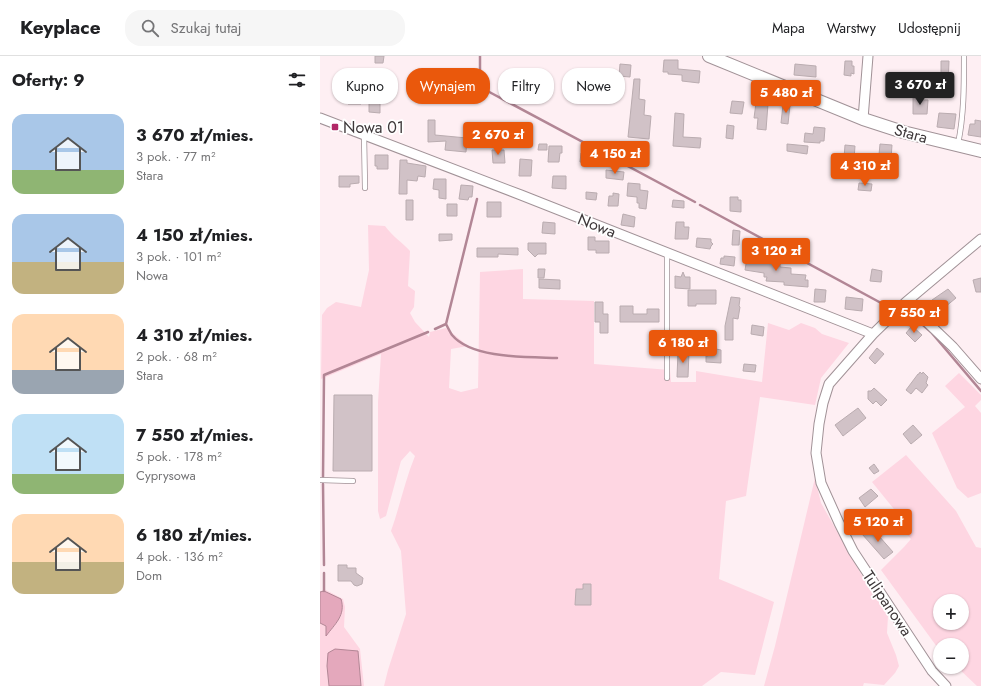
<!DOCTYPE html>
<html lang="pl">
<head>
<meta charset="utf-8">
<style>
	body { margin:0; font-family:Jost,sans-serif; background:#f6f6f6; color:#202124; height:100vh; display:flex; flex-direction:column; font-size:15px; white-space:nowrap }
	* { box-sizing:border-box; margin:0 }
	p { font-size:13px; color:#757577 }
	.icon { flex:none; width:22px; height:22px; fill:none; stroke:currentColor; stroke-width:2; stroke-linecap:round; stroke-linejoin:round }
	.map { position:relative; flex:1; overflow:hidden }
	.sheet { display:flex; flex-direction:column; background:#fff; width:320px }
	.sheet>* { flex:none }
	.hud { position:absolute; left:12px; top:12px; width:380px; height:36px; display:flex; gap:8px }
	.tools { position:absolute; left:613px; top:538px; display:grid; gap:8px }
	.tools a { display:grid; place-items:center; width:36px; height:36px; border-radius:50%; background:#fff; box-shadow:0 1px 3px #0004; font-size:20px }
	.price { position:absolute; translate:-50% -34px; padding:0 9px; border-radius:4px; background:#ea580c; color:#fff; font-size:13px; line-height:26px; filter:drop-shadow(0 1px 2px #0008) }
	.price::after { content:''; position:absolute; left:50%; top:24px; width:12px; height:9px; margin-left:-6px; background:inherit; clip-path:polygon(0 0,100% 0,50% 100%) }
	.price.on { background:#222; color:#fff }
	ul { padding:0; list-style:none }
	li { display:flex; align-items:center; gap:12px; height:100px; padding:0 12px }
	li span { display:grid; place-items:center; flex:none; width:112px; height:80px; border-radius:12px; color:#555 }
	li>.icon { margin-inline-start:auto }
	span .icon { width:48px; height:48px; fill:#fffc; stroke-width:1 }
	li b { font-size:17px }
	h2 { display:flex; justify-content:space-between; align-items:center; height:48px; padding:0 12px; font-size:17px }
	.chip { padding:0 14px; border-radius:16px; background:#fff; box-shadow:0 1px 3px #0004; font-size:14px; line-height:36px }
	.chip.on { background:#ea580c; color:#fff }
	header { display:flex; align-items:center; gap:24px; box-sizing:border-box; height:56px; padding:0 20px; background:#fff; border-bottom:1px solid #e0e0e0 }
	header strong { font-size:19px }
	nav { display:flex; gap:22px; margin-inline-start:auto; font-size:14px }
	.search { width:280px; height:36px; background:#f6f6f6; display:flex; align-items:center; gap:10px; box-sizing:border-box; padding:0 14px; border-radius:16px; color:#757577; font-size:15px }
	main { display:flex; flex:1; min-height:0 }
	.map>svg:first-child { display:block }
	.green { fill:#fed6e2; fill-rule:evenodd }
	.water { fill:#e4a8bc; stroke:#b28695 }
	.lines { fill:none; stroke-linecap:round; stroke-linejoin:round }
	.stream { stroke:#b28695; stroke-width:2.5 }
	.building { fill:#d1c2c7; stroke:#baacb0 }
	.service-casing { stroke:#a19297; stroke-width:6 }
	.minor-casing { stroke:#a19297; stroke-width:11 }
	.tertiary-casing { stroke:#a19297; stroke-width:14 }
	.service { stroke:#fff; stroke-width:4.5 }
	.minor { stroke:#fff; stroke-width:9 }
	.tertiary { stroke:#fff; stroke-width:12 }
	.poi-dot { fill:#b12867; stroke:#fff; stroke-width:1.5 }
	.labels { text-anchor:middle; stroke-width:3.5; stroke-linejoin:round; paint-order:stroke }
	.poi-label { font-size:16px; fill:#3e383a; stroke:#fff; text-anchor:start }
	.street-label { font-size:16px; fill:#3e383a; stroke:#fff }
</style>
</head>
<body>
<header>
<strong>Keyplace</strong>
<div class="search"><svg class="icon" aria-label="search" viewBox="0 0 24 24"><circle cx="10" cy="10" r="6"/><path d="M15 15l6 6"/></svg>Szukaj tutaj</div>
<nav><a>Mapa</a><a>Warstwy</a><a>Udostępnij</a></nav>
</header>
<main>
<section class="sheet">
<h2>Oferty: 9<svg class="icon" aria-label="filters" viewBox="0 0 24 24"><path d="M4 7h16M4 17h16"/><circle cx="9" cy="7" r="2"/><circle cx="15" cy="17" r="2"/></svg></h2>
<ul>
<li><span style="background:linear-gradient(#a9c7e8 70%,#8fb573 0)"><svg class="icon" aria-label="home" viewBox="0 0 24 24"><path d="M3 11l9-7 9 7M6 9v11h12V9"/></svg></span><div><b>3 670 zł/mies.</b><p>3 pok. · 77 m²</p><p>Stara</p></div></li>
<li><span style="background:linear-gradient(#a9c7e8 60%,#c2b280 0)"><svg class="icon" aria-label="home" viewBox="0 0 24 24"><path d="M3 11l9-7 9 7M6 9v11h12V9"/></svg></span><div><b>4 150 zł/mies.</b><p>3 pok. · 101 m²</p><p>Nowa</p></div></li>
<li><span style="background:linear-gradient(#ffd9b3 70%,#9aa5b1 0)"><svg class="icon" aria-label="home" viewBox="0 0 24 24"><path d="M3 11l9-7 9 7M6 9v11h12V9"/></svg></span><div><b>4 310 zł/mies.</b><p>2 pok. · 68 m²</p><p>Stara</p></div></li>
<li><span style="background:linear-gradient(#bfe0f5 75%,#8fb573 0)"><svg class="icon" aria-label="home" viewBox="0 0 24 24"><path d="M3 11l9-7 9 7M6 9v11h12V9"/></svg></span><div><b>7 550 zł/mies.</b><p>5 pok. · 178 m²</p><p>Cyprysowa</p></div></li>
<li><span style="background:linear-gradient(#ffd9b3 60%,#c2b280 0)"><svg class="icon" aria-label="home" viewBox="0 0 24 24"><path d="M3 11l9-7 9 7M6 9v11h12V9"/></svg></span><div><b>6 180 zł/mies.</b><p>4 pok. · 136 m²</p><p>Dom</p></div></li>
</ul>
</section>
<div class="map">
<svg width="661" height="630" viewBox="0 0 661 630">
	<rect width="100%" height="100%" fill="#feeff3"/>
	<path class="green" d="M 48,169 L 65,170 C 72,180 82,186 90,195 L 88,230 L 95,235 L 94,251 L 90,257 L 95,266 L 109,281 L 110,276 L 126,272 L 148,290 L 131,293 L 129,332 L 141,336 L 158,332 L 160,216 L 203,213 L 203,243 L 274,245 L 274,308 L 350,314 L 351,326 L 376,326 L 376,315 L 442,326 L 448,267 L 469,274 L 481,267 L 495,272 L 502,278 L 529,287 L 501,322 L 495,349 L 440,341 L 426,440 L 406,445 L 399,523 L 454,546 L 435,619 L 401,616 L 382,630 L 64,630 L 68,614 L 86,558 L 81,495 L 71,475 C 80,450 85,424 95,400 L 90,395 L 81,405 L 66,460 L 60,463 L 58,455 L 58,346 L 61,298 L 1,323 L 2,259 L 7,252 L 16,246 L 41,251 L 49,214 Z
		M 639,317 L 661,339 L 661,344 L 655,350 L 661,357 L 661,437 L 648,442 L 637,432 L 612,377 L 645,351 L 625,330 Z
		M 586,399 L 636,455 L 656,491 L 661,492 L 661,630 L 657,630 L 637,611 L 642,611 L 642,589 L 620,589 L 620,595 L 561,514 L 584,491 L 591,483 L 577,468 L 582,463 L 552,426 ZM 620,545 L 642,545 L 642,567 L 620,567 Z
		M 495,422 L 501,447 L 544,523 L 568,560 L 567,577 L 576,599 L 579,610 L 575,617 L 564,629 L 544,627 L 543,630 L 444,630 L 455,590 Z
		M 4,533 L 23,543 L 25,551 L 24,571 L 40,593 L 44,630 L 41,630 L 38,595 L 8,597 L 7,610 L 9,630 L 0,630 L 0,567 L 6,570 L 6,579 L 18,565 L 4,535 L 0,536 Z"/>
	<path class="water" d="M 4,535 L 21,543 C 26,559 15,568 6,580 L 6,570 L 0,567 L 0,536 Z
		M 15,593 L 38,595 L 41,630 L 9,630 L 7,610 L 8,597 Z"/>
	<g class="lines">
		<path class="stream" d="M 160,0 L 160,31 L 375,146
			M 380,149 L 574,254
			M 578,256 L 603,269 L 611,276 L 661,335
			M 126,268 C 128,272 130,276 132,279 C 152,303 208,301 237,302
			M 115,273 L 126,268 L 157,143
			M 3,421 L 4,319 L 108,276
			M 3,428 L 4,509
			M 4,535 L 4,517"/>
	</g>
	<path class="building" d="M 55,0 L 64,0 L 63,7 L 55,7 Z
		M 344,4 L 358,4 L 358,13 L 380,15 L 379,27 L 362,25 L 362,19 L 348,18 L 348,16 L 343,16 Z
		M 525,5 L 532,5 L 532,10 L 534,10 L 534,18 L 531,17 L 531,20 L 524,19 Z
		M 621,5 L 629,5 L 628,30 L 621,29 Z
		M 300,8 L 311,9 L 310,21 L 299,20 Z
		M 475,8 L 496,10 L 496,21 L 474,19 Z
		M 314,23 L 320,23 L 319,43 L 325,44 L 324,59 L 331,60 L 329,83 L 308,81 Z
		M 275,24 L 287,25 L 286,38 L 282,38 L 282,40 L 274,39 Z
		M 28,35 L 41,35 L 41,48 L 28,48 Z
		M 593,42 L 603,42 L 603,44 L 608,44 L 607,58 L 593,58 Z
		M 49,44 L 60,44 L 60,57 L 49,56 Z
		M 412,45 L 424,46 L 422,58 L 410,57 Z
		M 436,47 L 448,48 L 446,74 L 437,73 L 438,62 L 434,62 Z
		M 463,49 L 470,49 L 468,68 L 461,67 Z
		M 355,57 L 364,58 L 363,81 L 381,82 L 380,92 L 353,90 Z
		M 619,57 L 636,58 L 634,73 L 617,71 Z
		M 108,64 L 115,64 L 115,79 L 147,82 L 146,96 L 125,94 L 126,85 L 108,86 Z
		M 655,64 L 661,65 L 661,81 L 648,79 L 650,68 L 655,68 Z
		M 407,69 L 414,70 L 413,83 L 406,82 Z
		M 494,71 L 505,72 L 504,85 L 500,85 L 500,87 L 484,86 L 485,77 L 493,78 Z
		M 219,88 L 227,88 L 227,94 L 218,94 Z
		M 467,88 L 488,90 L 487,98 L 467,95 Z
		M 560,88 L 572,89 L 571,103 L 562,102 L 562,99 L 559,99 Z
		M 525,89 L 535,90 L 534,103 L 524,102 Z
		M 229,90 L 242,90 L 242,97 L 240,97 L 239,106 L 228,106 Z
		M 172,94 L 184,94 L 185,107 L 173,107 Z
		M 261,97 L 267,98 L 266,106 L 260,106 Z
		M 55,99 L 68,99 L 68,113 L 57,113 L 57,110 L 55,110 Z
		M 200,103 L 212,104 L 211,120 L 199,120 Z
		M 80,104 L 87,104 L 87,107 L 106,110 L 105,121 L 98,120 L 97,125 L 87,124 L 87,138 L 79,138 Z
		M 286,114 L 304,116 L 303,124 L 286,122 Z
		M 19,120 L 39,120 L 39,127 L 30,128 L 30,131 L 19,131 Z
		M 233,120 L 246,120 L 246,133 L 232,132 Z
		M 114,123 L 126,123 L 126,143 L 119,142 L 119,134 L 113,133 Z
		M 308,127 L 320,128 L 320,134 L 328,135 L 326,153 L 319,152 L 319,147 L 317,147 L 317,141 L 307,140 Z
		M 539,127 L 552,128 L 551,135 L 538,134 Z
		M 141,129 L 153,130 L 152,141 L 149,141 L 148,144 L 139,143 Z
		M 266,136 L 277,137 L 276,144 L 266,143 Z
		M 293,137 L 299,138 L 298,150 L 288,150 L 289,140 L 293,140 Z
		M 410,141 L 418,141 L 418,144 L 421,144 L 421,156 L 410,155 Z
		M 86,144 L 93,144 L 93,164 L 86,164 Z
		M 353,144 L 364,145 L 364,152 L 352,151 Z
		M 167,146 L 181,146 L 181,161 L 167,161 Z
		M 127,148 L 137,148 L 137,160 L 127,160 Z
		M 303,158 L 315,161 L 314,171 L 301,169 Z
		M 223,166 L 235,167 L 235,178 L 222,177 Z
		M 356,166 L 364,166 L 364,171 L 369,171 L 368,183 L 355,183 Z
		M 413,174 L 420,175 L 419,189 L 412,189 Z
		M 119,178 L 132,178 L 132,184 L 119,185 Z
		M 268,181 L 275,181 L 275,185 L 289,185 L 289,197 L 276,197 L 276,194 L 268,194 Z
		M 377,182 L 391,183 L 391,186 L 393,188 L 391,190 L 390,193 L 376,191 Z
		M 208,187 L 226,187 L 226,198 L 218,198 L 215,201 L 208,194 Z
		M 157,192 L 198,192 L 198,199 L 178,198 L 178,201 L 157,201 Z
		M 404,200 L 415,201 L 414,210 L 400,208 L 401,202 L 404,202 Z
		M 427,202 L 452,204 L 451,207 L 460,207 L 460,211 L 471,212 L 471,218 L 486,219 L 485,224 L 488,224 L 488,231 L 464,229 L 464,226 L 446,225 L 447,221 L 444,221 L 444,217 L 425,214 Z
		M 218,213 L 225,213 L 224,222 L 218,222 Z
		M 552,213 L 562,215 L 561,226 L 550,225 Z
		M 363,216 L 365,221 L 370,221 L 370,233 L 355,232 L 355,220 L 361,221 Z
		M 661,222 L 661,236 L 656,236 L 653,224 Z
		M 219,223 L 240,224 L 240,233 L 219,232 Z
		M 495,233 L 506,234 L 505,246 L 494,246 Z
		M 628,233 L 636,242 L 620,255 L 612,244 Z
		M 368,234 L 396,234 L 396,248 L 376,248 L 376,250 L 368,250 Z
		M 411,241 L 420,242 L 419,250 L 420,251 L 418,263 L 413,262 L 413,284 L 405,284 L 405,270 Z
		M 526,241 L 543,243 L 542,255 L 525,253 Z
		M 275,246 L 283,246 L 283,258 L 288,258 L 288,277 L 280,277 L 280,266 L 275,266 Z
		M 300,250 L 313,250 L 313,258 L 327,258 L 327,253 L 339,253 L 339,266 L 300,266 Z
		M 432,269 L 444,271 L 443,280 L 431,278 Z
		M 592,270 L 602,279 L 595,286 L 586,277 Z
		M 388,290 L 396,290 L 396,293 L 401,294 L 401,307 L 386,306 L 386,300 L 388,300 Z
		M 557,292 L 564,298 L 555,308 L 549,302 Z
		M 358,296 L 369,296 L 368,321 L 357,321 Z
		M 424,308 L 436,309 L 435,316 L 423,315 Z
		M 600,316 L 602,318 L 603,316 L 608,321 L 606,327 L 608,329 L 602,337 L 596,332 L 591,338 L 586,334 L 598,318 L 599,318 Z
		M 554,332 L 567,344 L 561,350 L 556,345 L 553,348 L 548,343 L 548,335 L 551,335 Z
		M 14,339 L 52,339 L 52,415 L 13,415 Z
		M 538,352 L 546,362 L 523,380 L 515,369 Z
		M 593,369 L 602,379 L 591,388 L 583,378 Z
		M 554,408 L 559,415 L 554,418 L 549,412 Z
		M 551,433 L 558,440 L 545,451 L 539,442 Z
		M 551,471 L 573,496 L 564,503 L 542,478 Z
		M 18,509 L 27,509 L 27,512 L 36,512 L 36,517 L 43,522 L 42,528 L 37,530 L 34,529 L 31,525 L 18,525 Z
		M 263,528 L 271,528 L 271,549 L 255,549 L 256,533 L 263,533 Z"/>
	<g class="lines">
		<defs>
			<path id="service" d="M 44,79 L 45,132
				M 638,88 C 644,59 644,30 644,0
				M 347,197 L 347,322
				M 0,424 L 33,425"/>
			<path id="minor" d="M 0,62 L 201,139 L 553,278
				M 543,63 L 548,0
				M 586,246 L 633,291 L 661,323
				M 626,630 L 612,615 L 533,495 L 519,467 L 501,427 L 496,397 L 499,368 L 503,347 L 509,328 L 553,278 L 586,246 L 661,183"/>
			<path id="tertiary" d="M 389,0 L 543,63 L 583,76 L 661,95"/>
		</defs>
		<use href="#service" class="service-casing"/>
		<use href="#minor" class="minor-casing"/>
		<use href="#tertiary" class="tertiary-casing"/>
		<use href="#service" class="service"/>
		<use href="#minor" class="minor"/>
		<use href="#tertiary" class="tertiary"/>
	</g>
	<rect class="poi-dot" x="11" y="67" width="8" height="8" rx="2"/>
	<g class="labels">
		<g class="poi-label">
			<text x="23" y="77">Nowa 01</text>
		</g>
		<g class="street-label">
			<text transform="translate(591 77) rotate(15)" y="6">Stara</text>
			<text transform="translate(277 169) rotate(22)" y="6">Nowa</text>
			<text transform="translate(568 547) rotate(56)" y="6">Tulipanowa</text>
		</g>
	</g>
</svg>
<div class="tools">
<a>+</a>
<a>−</a>
</div>
<b class="price on" style="left:600px;top:50px">3 670 zł</b>
<b class="price" style="left:466px;top:58px">5 480 zł</b>
<b class="price" style="left:178px;top:100px">2 670 zł</b>
<b class="price" style="left:295px;top:119px">4 150 zł</b>
<b class="price" style="left:545px;top:131px">4 310 zł</b>
<b class="price" style="left:456px;top:216px">3 120 zł</b>
<b class="price" style="left:594px;top:278px">7 550 zł</b>
<b class="price" style="left:363px;top:308px">6 180 zł</b>
<b class="price" style="left:558px;top:487px">5 120 zł</b>
<div class="hud">
<a class="chip">Kupno</a>
<a class="chip on">Wynajem</a>
<a class="chip">Filtry</a>
<a class="chip">Nowe</a>
</div>
</div>
</main>
</body>
</html>
